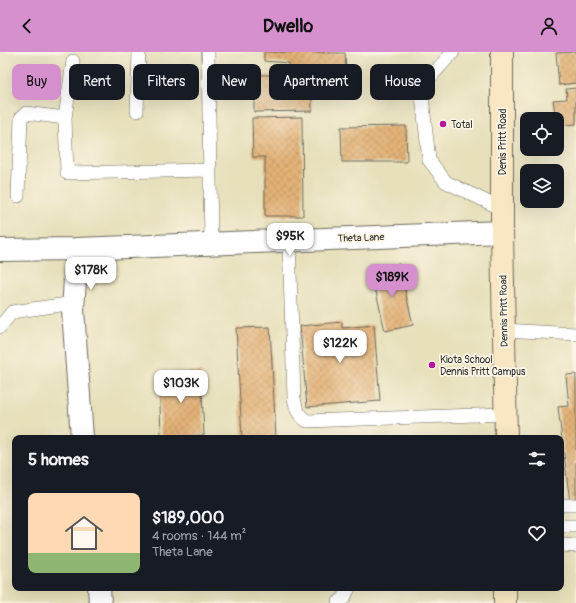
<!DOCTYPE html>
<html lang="en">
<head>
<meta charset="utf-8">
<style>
	body { margin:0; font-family:Pangolin,sans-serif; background:#242831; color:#f1f3f6; height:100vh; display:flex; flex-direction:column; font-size:15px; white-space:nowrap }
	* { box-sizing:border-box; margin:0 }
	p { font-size:13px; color:#9ea1a6 }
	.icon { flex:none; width:22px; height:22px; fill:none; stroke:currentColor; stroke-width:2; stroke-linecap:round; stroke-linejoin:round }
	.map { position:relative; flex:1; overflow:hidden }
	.drawer { position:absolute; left:12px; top:383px; width:552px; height:156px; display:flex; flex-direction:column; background:#171b24; border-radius:8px; box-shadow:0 4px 16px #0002 }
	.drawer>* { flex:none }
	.banner { position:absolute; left:12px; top:12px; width:552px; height:36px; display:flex; gap:8px }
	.tools { position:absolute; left:520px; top:60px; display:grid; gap:8px }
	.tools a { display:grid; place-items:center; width:44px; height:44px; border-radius:8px; background:#171b24; box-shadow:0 4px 16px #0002; font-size:20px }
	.price { position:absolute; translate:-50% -34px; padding:0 9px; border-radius:8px; background:#fff; color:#222; font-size:13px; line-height:26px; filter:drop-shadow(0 1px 2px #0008) }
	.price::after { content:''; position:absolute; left:50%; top:24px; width:12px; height:9px; margin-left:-6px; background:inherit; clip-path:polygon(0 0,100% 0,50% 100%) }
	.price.on { background:#d690ce; color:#111 }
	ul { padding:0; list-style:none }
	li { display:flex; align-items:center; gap:12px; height:100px; padding:0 16px }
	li+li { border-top:1px solid #363941 }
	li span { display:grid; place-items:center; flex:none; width:112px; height:80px; border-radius:8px; color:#555 }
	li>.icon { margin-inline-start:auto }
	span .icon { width:48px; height:48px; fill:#fffc; stroke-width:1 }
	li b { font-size:17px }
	h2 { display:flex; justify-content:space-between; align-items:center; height:48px; padding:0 16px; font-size:17px }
	.chip { padding:0 14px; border-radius:8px; background:#171b24; box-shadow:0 4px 16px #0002; font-size:14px; line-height:36px }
	.chip.on { background:#d690ce; color:#111 }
	header { display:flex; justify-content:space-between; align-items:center; height:52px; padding:0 16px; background:#d690ce; color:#111; font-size:18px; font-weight:800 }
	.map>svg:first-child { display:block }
	.building { fill:url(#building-cross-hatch) }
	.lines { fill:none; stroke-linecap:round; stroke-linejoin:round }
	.service-casing { stroke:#6d6a5d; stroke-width:14 }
	.minor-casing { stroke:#6d6a5d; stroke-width:24 }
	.secondary-casing { stroke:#6d6a5d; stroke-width:24 }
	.service { stroke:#fff; stroke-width:13 }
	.minor { stroke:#fff; stroke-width:22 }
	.secondary { stroke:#f9e7c3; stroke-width:22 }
	.poi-dot { fill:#b5179e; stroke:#fcf5e5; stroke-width:1.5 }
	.labels { text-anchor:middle; stroke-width:3.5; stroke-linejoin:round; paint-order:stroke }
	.poi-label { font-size:10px; fill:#2b2b2b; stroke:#fcf5e5; text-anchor:start }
	.street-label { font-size:10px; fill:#2b2b2b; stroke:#fcf5e5 }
</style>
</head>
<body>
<header><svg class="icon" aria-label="back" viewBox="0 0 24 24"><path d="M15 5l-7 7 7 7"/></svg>Dwello<svg class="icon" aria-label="person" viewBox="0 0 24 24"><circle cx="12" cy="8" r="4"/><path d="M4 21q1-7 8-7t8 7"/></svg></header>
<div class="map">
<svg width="576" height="551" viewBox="0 0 576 551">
	<defs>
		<pattern id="building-cross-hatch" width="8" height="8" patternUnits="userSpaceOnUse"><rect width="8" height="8" fill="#e3b277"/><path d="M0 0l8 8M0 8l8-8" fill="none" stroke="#c39967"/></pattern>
	</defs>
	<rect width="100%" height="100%" fill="#fcf5e5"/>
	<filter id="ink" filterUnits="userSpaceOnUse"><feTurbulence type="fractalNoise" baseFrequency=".025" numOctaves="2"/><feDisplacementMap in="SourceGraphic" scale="8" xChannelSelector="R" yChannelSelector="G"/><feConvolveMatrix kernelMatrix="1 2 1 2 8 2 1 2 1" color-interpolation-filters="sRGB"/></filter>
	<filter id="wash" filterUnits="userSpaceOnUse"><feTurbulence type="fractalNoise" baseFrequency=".012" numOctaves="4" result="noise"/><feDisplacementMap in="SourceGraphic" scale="16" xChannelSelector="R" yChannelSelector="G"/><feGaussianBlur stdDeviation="0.9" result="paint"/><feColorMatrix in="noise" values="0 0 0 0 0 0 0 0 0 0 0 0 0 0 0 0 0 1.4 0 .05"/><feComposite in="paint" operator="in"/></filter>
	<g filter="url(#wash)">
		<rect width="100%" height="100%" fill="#e7e0bb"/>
		<g id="blocks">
			<path class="building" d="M 264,0 L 345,1 L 346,21 L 311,23 L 312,59 L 254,60 L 254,23 L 289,23 L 289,11 L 264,9 Z
				M 576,0 L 576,31 L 559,33 L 556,1 Z
				M 576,36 L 576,72 L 557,74 L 553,48 L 567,47 L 566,37 Z
				M 302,65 L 303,164 L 265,164 L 265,105 L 253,105 L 252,66 Z
				M 406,74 L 407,110 L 342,110 L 341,75 Z
				M 399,212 L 413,273 L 385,279 L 371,218 Z
				M 342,270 L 342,276 L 374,273 L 380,349 L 307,355 L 300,274 Z
				M 270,275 L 276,386 L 242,386 L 236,276 Z
				M 201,320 L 204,383 L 161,385 L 159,321 Z
				M 576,322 L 576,451 L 570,451 L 558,355 L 569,354 L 566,323 Z"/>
		</g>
	</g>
	<g filter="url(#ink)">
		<use href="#blocks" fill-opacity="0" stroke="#6d6a5d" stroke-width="1"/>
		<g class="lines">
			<defs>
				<path id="service" d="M 208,0 L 211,191
					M 453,0 L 421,35 L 429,108 L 446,130 L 502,157
					M 73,9 L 65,66 L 67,121 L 210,118
					M 137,59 L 139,0
					M 18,144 L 21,66 L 26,61 L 65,66
					M 289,188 L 294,346 C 296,356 297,363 307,369 L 505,362
					M 0,275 L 12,260 L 74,251
					M 503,278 L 576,282
					M 561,453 L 576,453
					M 561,474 L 576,474
					M 561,493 L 576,494
					M 338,551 L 344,546 L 349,536"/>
				<path id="minor" d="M 77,197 L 502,180
					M 0,198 L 77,197 L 73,258 L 82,386
					M 99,536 L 100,551"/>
				<path id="secondary" d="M 502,0 L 502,180 L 506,386
					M 505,536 L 505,551"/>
			</defs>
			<use href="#service" class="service-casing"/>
			<use href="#minor" class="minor-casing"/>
			<use href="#secondary" class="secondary-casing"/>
			<use href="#service" class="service"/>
			<use href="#minor" class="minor"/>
			<use href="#secondary" class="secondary"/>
		</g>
	</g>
	<g class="poi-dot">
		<circle cx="443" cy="72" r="4"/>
		<circle cx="432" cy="313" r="4"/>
	</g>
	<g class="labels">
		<g class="poi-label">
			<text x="451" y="76">Total</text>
			<text x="440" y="311">Kiota School<tspan x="440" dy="12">Dennis Pritt Campus</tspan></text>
		</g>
		<g class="street-label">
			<text transform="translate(502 90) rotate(-90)" y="4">Denis Pritt Road</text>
			<text transform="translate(361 185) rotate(-2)" y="4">Theta Lane</text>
			<text transform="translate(503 259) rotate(-91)" y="4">Dennis Pritt Road</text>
		</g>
	</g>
</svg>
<div class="tools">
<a><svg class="icon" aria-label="locate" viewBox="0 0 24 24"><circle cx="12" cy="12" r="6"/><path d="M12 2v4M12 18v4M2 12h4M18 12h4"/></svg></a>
<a><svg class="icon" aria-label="layers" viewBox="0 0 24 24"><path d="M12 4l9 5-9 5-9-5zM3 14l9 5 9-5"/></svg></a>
</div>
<b class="price" style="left:290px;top:205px">$95K</b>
<b class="price" style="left:91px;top:239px">$178K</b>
<b class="price on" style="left:392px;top:246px">$189K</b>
<b class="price" style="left:340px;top:312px">$122K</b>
<b class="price" style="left:181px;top:352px">$103K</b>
<div class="banner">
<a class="chip on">Buy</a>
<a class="chip">Rent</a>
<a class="chip">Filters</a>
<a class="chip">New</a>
<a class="chip">Apartment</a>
<a class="chip">House</a>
</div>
<section class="drawer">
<h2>5 homes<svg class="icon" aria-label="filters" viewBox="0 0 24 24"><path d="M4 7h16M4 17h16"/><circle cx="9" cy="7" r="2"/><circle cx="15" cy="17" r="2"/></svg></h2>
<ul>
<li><span style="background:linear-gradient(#ffd9b3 75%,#8fb573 0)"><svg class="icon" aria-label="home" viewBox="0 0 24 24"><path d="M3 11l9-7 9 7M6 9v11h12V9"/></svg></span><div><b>$189,000</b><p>4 rooms · 144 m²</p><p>Theta Lane</p></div><svg class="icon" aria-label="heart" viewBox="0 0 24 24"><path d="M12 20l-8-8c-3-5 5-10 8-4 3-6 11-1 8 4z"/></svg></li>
</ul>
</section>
</div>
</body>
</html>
